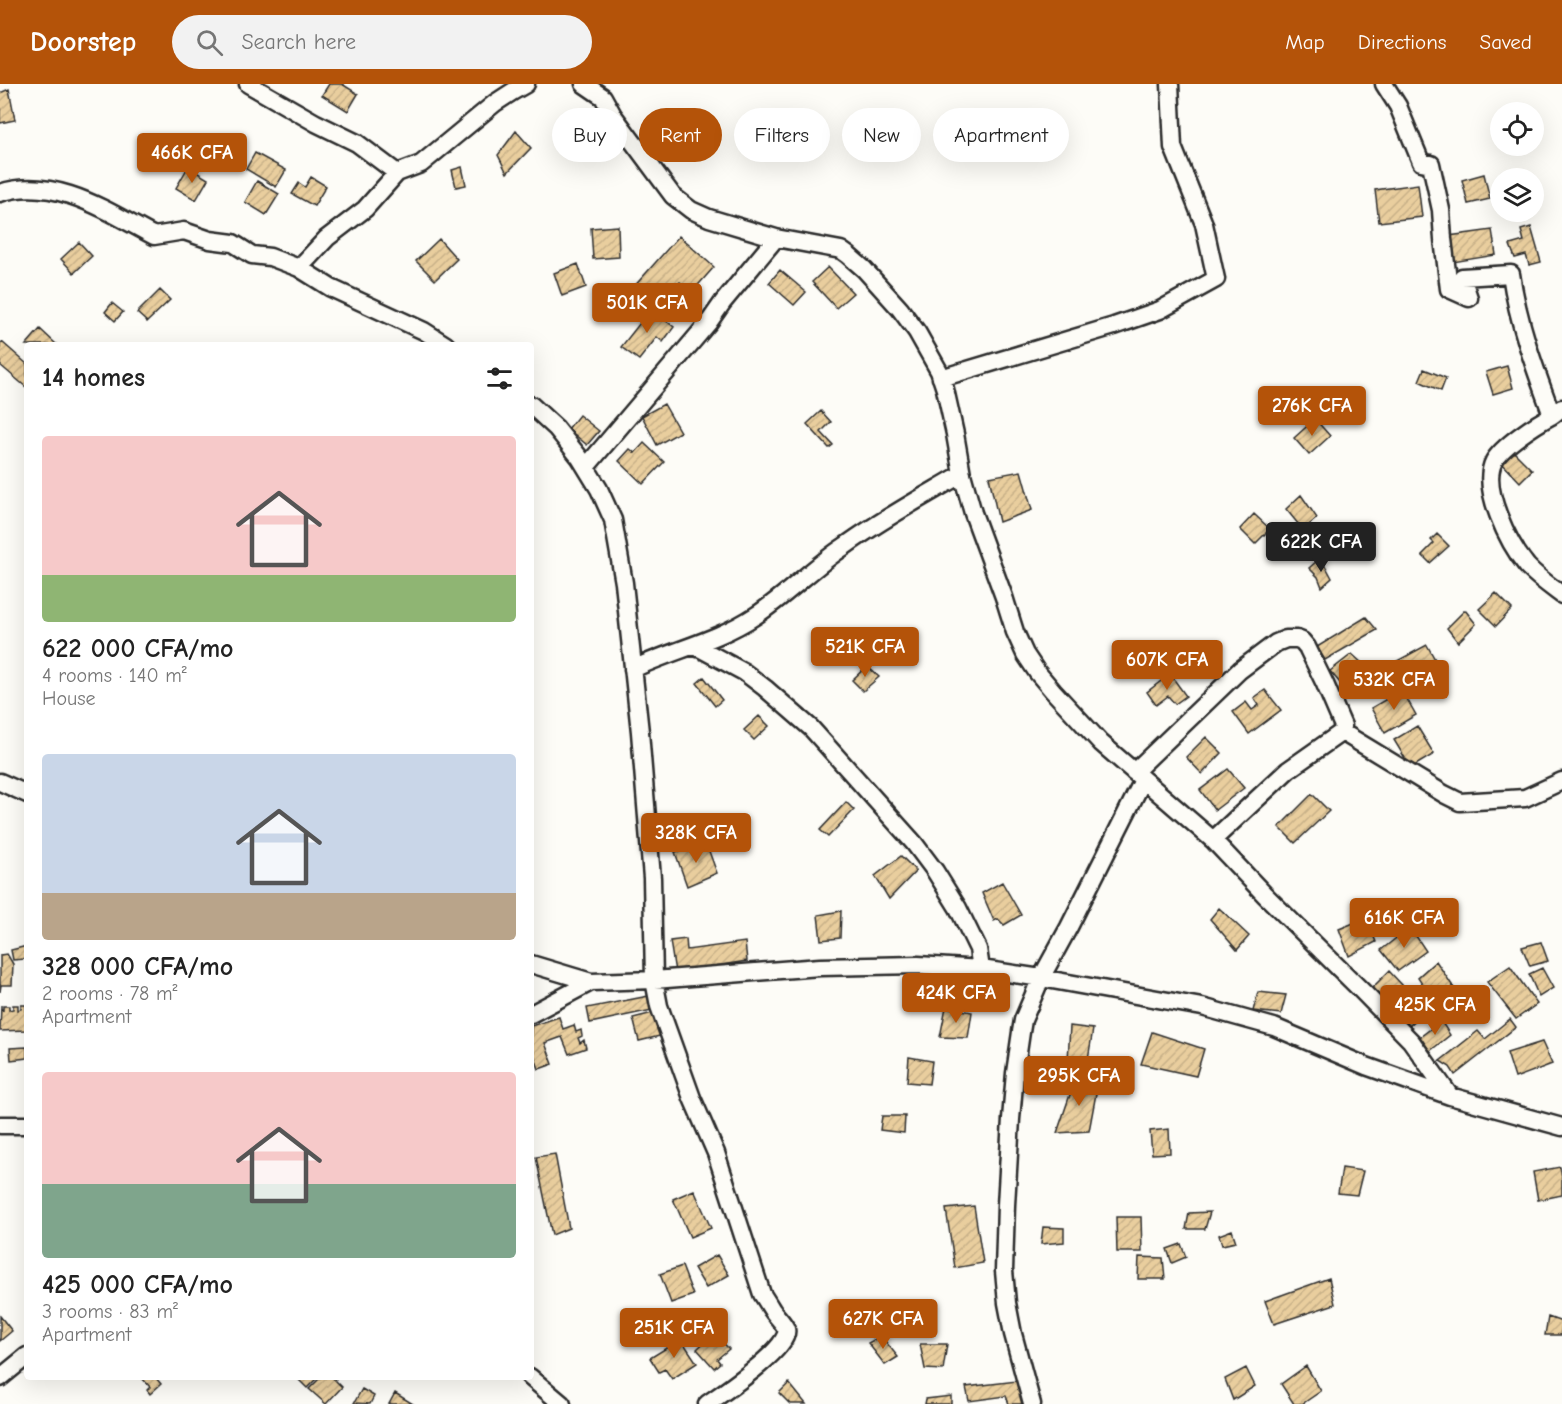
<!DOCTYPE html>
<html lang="en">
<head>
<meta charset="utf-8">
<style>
	body { margin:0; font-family:"Comic Neue",sans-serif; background:#f2f2f2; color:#222; height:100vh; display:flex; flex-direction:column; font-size:22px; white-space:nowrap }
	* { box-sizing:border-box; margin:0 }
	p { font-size:20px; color:#767676 }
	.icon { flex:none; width:33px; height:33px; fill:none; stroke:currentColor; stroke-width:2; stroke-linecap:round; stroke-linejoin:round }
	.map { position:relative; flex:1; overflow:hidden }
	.panel { position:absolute; left:24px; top:258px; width:510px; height:1038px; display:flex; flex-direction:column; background:#fff; border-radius:6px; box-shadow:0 6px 24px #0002 }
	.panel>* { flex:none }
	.hud { position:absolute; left:552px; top:24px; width:570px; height:54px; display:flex; gap:12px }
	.tools { position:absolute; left:1490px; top:18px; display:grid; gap:12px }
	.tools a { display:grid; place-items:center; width:54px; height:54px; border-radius:50%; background:#fff; box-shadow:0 6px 24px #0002; font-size:30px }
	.price { position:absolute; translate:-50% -51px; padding:0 14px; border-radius:6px; background:#b45309; color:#fff; font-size:20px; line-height:39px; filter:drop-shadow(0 2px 3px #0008) }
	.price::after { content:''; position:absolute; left:50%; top:36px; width:18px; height:14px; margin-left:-9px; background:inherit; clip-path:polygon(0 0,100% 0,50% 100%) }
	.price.active { background:#222; color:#fff }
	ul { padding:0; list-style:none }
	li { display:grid; align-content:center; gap:12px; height:318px; padding:0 18px }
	li span { display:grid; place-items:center; height:186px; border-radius:6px; color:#555 }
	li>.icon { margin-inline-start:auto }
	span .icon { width:108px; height:108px; fill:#fffc; stroke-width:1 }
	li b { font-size:26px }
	h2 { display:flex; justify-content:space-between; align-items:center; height:72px; padding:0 18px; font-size:26px }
	.pill { padding:0 21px; border-radius:27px; background:#fff; box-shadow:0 6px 24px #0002; font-size:21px; line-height:54px }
	.pill.active { background:#b45309; color:#fff }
	header { display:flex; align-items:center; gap:36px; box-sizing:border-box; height:84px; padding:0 30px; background:#b45309; color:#fff }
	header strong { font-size:28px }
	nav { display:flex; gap:33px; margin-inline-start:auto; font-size:21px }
	.search { width:420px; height:54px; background:#f2f2f2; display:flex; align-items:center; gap:15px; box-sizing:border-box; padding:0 21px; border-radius:33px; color:#767676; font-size:22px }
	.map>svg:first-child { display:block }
	.building { fill:url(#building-hatch); stroke:#2b2b2b; stroke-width:1.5 }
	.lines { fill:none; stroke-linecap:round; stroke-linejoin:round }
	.street-casing { stroke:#2b2b2b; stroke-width:21 }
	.street { stroke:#fdfcf7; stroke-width:16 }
</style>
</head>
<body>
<header>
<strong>Doorstep</strong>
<div class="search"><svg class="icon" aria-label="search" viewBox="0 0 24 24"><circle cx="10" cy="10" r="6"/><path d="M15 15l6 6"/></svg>Search here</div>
<nav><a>Map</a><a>Directions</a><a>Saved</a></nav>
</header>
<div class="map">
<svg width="1562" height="1320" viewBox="0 0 1562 1320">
	<defs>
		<pattern id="building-hatch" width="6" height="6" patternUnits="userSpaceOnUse" patternTransform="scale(1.5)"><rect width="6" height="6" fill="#e9ce9e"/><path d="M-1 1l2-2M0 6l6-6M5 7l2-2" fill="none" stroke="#c8b188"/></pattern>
	</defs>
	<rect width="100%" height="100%" fill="#fdfcf7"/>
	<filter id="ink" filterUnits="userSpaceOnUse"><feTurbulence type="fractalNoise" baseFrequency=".0167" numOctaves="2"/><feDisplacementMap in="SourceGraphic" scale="12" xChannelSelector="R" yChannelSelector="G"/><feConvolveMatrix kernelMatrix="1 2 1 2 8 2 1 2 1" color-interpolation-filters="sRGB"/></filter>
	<g filter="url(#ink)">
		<path class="building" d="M 329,0 L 342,0 L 358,10 L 348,27 L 322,11 Z
			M 9,5 L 15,36 L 0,39 L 0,9 Z
			M 516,47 L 531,64 L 507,89 L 498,71 Z
			M 255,69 L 286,86 L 276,103 L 246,85 Z
			M 188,83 L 208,95 L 196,116 L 176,104 Z
			M 462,83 L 466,101 L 456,103 L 452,86 Z
			M 1484,90 L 1490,115 L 1468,120 L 1462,96 Z
			M 311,93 L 326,102 L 314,122 L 292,110 L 299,99 L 305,103 Z
			M 257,97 L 279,110 L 266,131 L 245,118 Z
			M 1418,100 L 1422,133 L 1379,138 L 1375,106 Z
			M 618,142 L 619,173 L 593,175 L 591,144 Z
			M 1531,143 L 1541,178 L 1529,181 L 1526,171 L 1515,174 L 1510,161 L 1524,157 L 1521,146 Z
			M 1492,146 L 1496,171 L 1453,178 L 1449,152 Z
			M 679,152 L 714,183 L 692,208 L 680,198 L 655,225 L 632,205 Z
			M 439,155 L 457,175 L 435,196 L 416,177 Z
			M 79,158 L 92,172 L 74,189 L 61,175 Z
			M 578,180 L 586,203 L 562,212 L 554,189 Z
			M 828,183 L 853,209 L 836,224 L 812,198 Z
			M 780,186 L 806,208 L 794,221 L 769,199 Z
			M 160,206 L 170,216 L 147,238 L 137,229 Z
			M 112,219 L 123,228 L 115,237 L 105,228 Z
			M 651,225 L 674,243 L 663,258 L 657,253 L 639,276 L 621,263 Z
			M 40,245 L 57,261 L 26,261 Z
			M 2,258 L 27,280 L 27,304 L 0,281 L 0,260 Z
			M 1507,282 L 1513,304 L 1493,310 L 1486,288 Z
			M 1424,285 L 1446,294 L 1441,307 L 1419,297 Z
			M 664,320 L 680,348 L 657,361 L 642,332 Z
			M 821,327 L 831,338 L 821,348 L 833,361 L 829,364 L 807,340 Z
			M 579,331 L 599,347 L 587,361 L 568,345 Z
			M 1315,335 L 1330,352 L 1309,371 L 1294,354 Z
			M 644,359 L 664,378 L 643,400 L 619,377 L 630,365 L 635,369 Z
			M 1511,365 L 1532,386 L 1520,398 L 1499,376 Z
			M 1021,387 L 1032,426 L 999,438 L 989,393 Z
			M 1301,411 L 1317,434 L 1303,446 L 1286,425 Z
			M 1254,430 L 1270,445 L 1255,460 L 1240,445 Z
			M 1437,450 L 1449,462 L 1430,479 L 1422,471 L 1434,459 L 1431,456 Z
			M 1318,476 L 1326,483 L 1332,494 L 1322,503 L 1318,493 L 1309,484 Z
			M 1496,509 L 1512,525 L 1496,542 L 1479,525 Z
			M 1465,526 L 1476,540 L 1458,558 L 1447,544 Z
			M 1366,533 L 1377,546 L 1325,576 L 1317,563 Z
			M 1427,561 L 1437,579 L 1397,601 L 1386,583 Z
			M 1352,570 L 1373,589 L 1350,611 L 1330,587 Z
			M 867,582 L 879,593 L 863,607 L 852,596 Z
			M 1170,590 L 1186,612 L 1175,620 L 1168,612 L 1156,621 L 1147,608 Z
			M 704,593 L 722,616 L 715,622 L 697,599 Z
			M 1265,606 L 1281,626 L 1249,650 L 1233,628 L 1246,618 L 1252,626 L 1259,621 L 1254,614 Z
			M 1402,606 L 1416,631 L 1385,649 L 1371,624 Z
			M 759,632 L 769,642 L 754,656 L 744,646 Z
			M 1417,642 L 1434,670 L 1411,684 L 1394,656 Z
			M 1206,653 L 1222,669 L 1202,690 L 1186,673 Z
			M 1228,685 L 1244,704 L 1215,726 L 1200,706 Z
			M 1312,710 L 1329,727 L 1295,759 L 1279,743 Z
			M 846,718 L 854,726 L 828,753 L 820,746 Z
			M 706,759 L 717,789 L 687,802 L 675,768 Z
			M 901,772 L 916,787 L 889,815 L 875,792 Z
			M 1002,798 L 1021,831 L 1004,841 L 998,835 L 994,837 L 982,809 Z
			M 1219,824 L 1249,852 L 1237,866 L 1210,835 Z
			M 841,827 L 840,854 L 821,856 L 818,831 Z
			M 1366,834 L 1376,858 L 1349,872 L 1339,845 Z
			M 1410,843 L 1426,867 L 1398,887 L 1381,866 Z
			M 686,855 L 687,866 L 745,858 L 747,877 L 675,888 L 670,857 Z
			M 1541,858 L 1548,877 L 1530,882 L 1522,863 Z
			M 27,862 L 27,870 L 25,875 L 13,876 L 11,866 Z
			M 7,870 L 13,880 L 12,901 L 1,901 L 0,908 L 0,871 Z
			M 1436,877 L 1462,916 L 1438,936 L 1424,916 L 1430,911 L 1418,893 Z
			M 1510,882 L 1537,920 L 1516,935 L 1487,898 Z
			M 1542,884 L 1553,904 L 1539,913 L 1529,890 Z
			M 1389,887 L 1403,902 L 1383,920 L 1370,906 Z
			M 1258,908 L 1286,911 L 1281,930 L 1253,927 Z
			M 654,911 L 657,925 L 590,939 L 587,924 Z
			M 1412,912 L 1421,931 L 1409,942 L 1397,924 Z
			M 1,921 L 1,925 L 3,926 L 3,922 L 9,922 L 9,926 L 13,925 L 13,921 L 18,921 L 18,926 L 21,925 L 21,921 L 26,921 L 27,946 L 0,947 Z
			M 946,923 L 972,928 L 968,954 L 940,953 Z
			M 657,928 L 664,951 L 639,957 L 633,934 Z
			M 559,933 L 563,945 L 574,941 L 576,948 L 581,946 L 582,952 L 578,954 L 580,959 L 584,956 L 586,964 L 569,970 L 562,953 L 545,959 L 553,980 L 539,985 L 531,962 L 531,942 Z
			M 1510,935 L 1516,943 L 1455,991 L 1450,983 L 1440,977 L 1478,947 L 1485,955 Z
			M 1441,937 L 1450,951 L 1430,967 L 1420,953 Z
			M 1070,942 L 1093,945 L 1088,975 L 1068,976 Z
			M 1152,948 L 1204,965 L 1196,992 L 1141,980 Z
			M 1542,958 L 1552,980 L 1515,994 L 1507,969 Z
			M 27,963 L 27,974 L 11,976 L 10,964 Z
			M 909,973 L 932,977 L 929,1000 L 907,998 Z
			M 1076,993 L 1098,999 L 1089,1047 L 1057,1049 Z
			M 882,1032 L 905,1032 L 904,1049 L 880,1046 Z
			M 1169,1045 L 1170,1069 L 1152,1070 L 1150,1047 Z
			M 555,1070 L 569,1144 L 552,1151 L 536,1073 Z
			M 1560,1083 L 1562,1094 L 1562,1111 L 1538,1116 L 1533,1088 Z
			M 1342,1084 L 1363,1087 L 1357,1111 L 1338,1109 Z
			M 694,1106 L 711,1144 L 690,1153 L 673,1115 Z
			M 974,1122 L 983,1179 L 955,1184 L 946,1125 Z
			M 1210,1128 L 1205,1145 L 1186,1145 L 1189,1129 Z
			M 1116,1133 L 1141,1133 L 1142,1168 L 1117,1168 Z
			M 1043,1143 L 1064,1144 L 1064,1158 L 1041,1160 Z
			M 1232,1146 L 1236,1158 L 1222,1161 L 1219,1151 Z
			M 1181,1160 L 1186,1173 L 1172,1179 L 1167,1165 Z
			M 717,1171 L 729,1191 L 706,1204 L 694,1184 Z
			M 1139,1173 L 1163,1174 L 1165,1195 L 1138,1195 Z
			M 682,1182 L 693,1211 L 671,1219 L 660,1190 Z
			M 1329,1194 L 1335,1220 L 1274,1240 L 1265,1217 Z
			M 0,1232 L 12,1247 L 0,1257 Z
			M 1548,1233 L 1562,1238 L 1561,1251 L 1545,1251 Z
			M 714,1249 L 729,1265 L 717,1275 L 720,1279 L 714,1284 L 697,1265 Z
			M 881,1252 L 898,1273 L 885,1281 L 868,1259 Z
			M 681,1255 L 697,1279 L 672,1295 L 665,1285 L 659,1288 L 650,1274 Z
			M 920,1260 L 947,1260 L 943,1286 L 925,1285 Z
			M 1306,1282 L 1321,1307 L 1302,1320 L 1294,1320 L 1281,1300 Z
			M 1246,1284 L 1255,1302 L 1233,1316 L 1225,1295 Z
			M 143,1293 L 155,1293 L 161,1300 L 150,1310 L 147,1306 L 150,1303 L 142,1294 Z
			M 296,1293 L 318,1293 L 307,1304 Z
			M 321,1293 L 332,1293 L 342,1303 L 326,1320 L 309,1305 Z
			M 1017,1297 L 1025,1320 L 1009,1320 L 1006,1312 L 969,1317 L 966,1303 Z
			M 789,1299 L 806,1320 L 790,1320 L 779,1309 Z
			M 362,1305 L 374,1312 L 370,1320 L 354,1319 Z
			M 395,1309 L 413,1320 L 389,1320 Z
			M 951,1312 L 951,1320 L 925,1320 L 926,1315 Z"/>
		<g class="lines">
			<defs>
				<path id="street" d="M 248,0 L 316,39 L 357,59 L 397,89
					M 584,0 L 603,13 L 613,31 L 673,112 L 691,126 L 709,134 L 776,154 L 841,166 L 848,171 L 864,185 L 900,225 L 917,248 L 939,287 L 945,305 L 955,350 L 962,390 L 973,429 L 1004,513 L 1015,548 L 1025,570 L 1037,588 L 1053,607 L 1101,659 L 1213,756 L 1265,811 L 1362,907 L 1411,957 L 1450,1012
					M 1384,0 L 1398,22 L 1421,78 L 1431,80 L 1441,126 L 1443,155 L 1449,205 L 1469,214 L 1462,193 L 1511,190 C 1518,239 1535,285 1552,331
					M 0,109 C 55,91 108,128 154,152 L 184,147 L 210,156 L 233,159 L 252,171 L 270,173 L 299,184 L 331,204 L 424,247 L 446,261
					M 299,184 L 327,154 L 365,125 L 397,89 L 421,80 L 495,19 L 512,8 L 526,0
					M 941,294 L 1114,242 L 1160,226 L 1216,195 L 1204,140 L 1173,63 L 1170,0
					M 531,321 L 556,344 L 580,374 L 599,405 L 613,436 L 624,499 L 640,648 L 652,794 L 654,896 L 659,922 L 692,1014 L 716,1069 L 762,1210 C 766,1216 769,1221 772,1226 C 776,1232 784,1239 786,1245 C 792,1263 721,1310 707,1320
					M 1562,324 C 1558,326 1555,330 1551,332 C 1536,340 1502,362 1494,377 C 1480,404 1509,460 1527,482 C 1537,493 1550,502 1562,511
					M 586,383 L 709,238 L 723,218 L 776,154
					M 692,562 L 701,565 L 744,588 L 765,604 L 811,644 L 914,759 L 935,787 L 958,824 L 978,865 L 981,885
					M 633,585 C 673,566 717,557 755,532 C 787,511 813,483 845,462 C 882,435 923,413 962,390
					M 1342,648 L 1444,710 L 1460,718 L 1525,714 L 1562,697
					M 1134,688 L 1240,586 L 1276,559 L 1286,555 L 1297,555 L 1302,557 L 1307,563 L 1325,600 L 1343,642 L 1342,648 L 1288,686 L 1213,756
					M 0,698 L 27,710
					M 531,880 L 591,898 L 654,896 L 820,883 L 918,881 L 981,885 L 1041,894 L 1202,923 L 1274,943 L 1366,982 L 1450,1012 L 1562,1043
					M 531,930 L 591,898
					M 0,1041 L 27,1041
					M 530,1293 L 562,1320
					M 0,1294 L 27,1272
					M 1032,1320 L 1013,1250 L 1007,1219 L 1004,1187 L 1006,1121 L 1011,1035 L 1015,989 L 1021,948 L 1023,936 L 1041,894 L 1069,843 L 1143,696"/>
			</defs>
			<use href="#street" class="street-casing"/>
			<use href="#street" class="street"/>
		</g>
	</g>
</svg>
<div class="tools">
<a><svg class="icon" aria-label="locate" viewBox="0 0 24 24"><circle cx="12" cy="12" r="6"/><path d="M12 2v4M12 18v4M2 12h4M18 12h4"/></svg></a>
<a><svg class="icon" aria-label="layers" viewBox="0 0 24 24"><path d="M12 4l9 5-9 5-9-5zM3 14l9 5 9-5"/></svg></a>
</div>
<b class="price" style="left:192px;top:100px">466K CFA</b>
<b class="price" style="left:647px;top:250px">501K CFA</b>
<b class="price" style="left:1312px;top:353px">276K CFA</b>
<b class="price active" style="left:1321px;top:489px">622K CFA</b>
<b class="price" style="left:865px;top:594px">521K CFA</b>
<b class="price" style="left:1167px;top:607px">607K CFA</b>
<b class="price" style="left:1394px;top:627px">532K CFA</b>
<b class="price" style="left:696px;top:780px">328K CFA</b>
<b class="price" style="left:1404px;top:865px">616K CFA</b>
<b class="price" style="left:956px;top:940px">424K CFA</b>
<b class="price" style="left:1435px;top:952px">425K CFA</b>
<b class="price" style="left:1079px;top:1023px">295K CFA</b>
<b class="price" style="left:883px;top:1266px">627K CFA</b>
<b class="price" style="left:674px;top:1275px">251K CFA</b>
<div class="hud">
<a class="pill">Buy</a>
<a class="pill active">Rent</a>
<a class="pill">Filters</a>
<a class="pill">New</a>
<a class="pill">Apartment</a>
</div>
<section class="panel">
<h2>14 homes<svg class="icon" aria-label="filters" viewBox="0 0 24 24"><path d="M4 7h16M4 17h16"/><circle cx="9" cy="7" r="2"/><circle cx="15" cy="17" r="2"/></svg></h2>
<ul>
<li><span style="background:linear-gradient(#f6c9c9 75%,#8fb573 0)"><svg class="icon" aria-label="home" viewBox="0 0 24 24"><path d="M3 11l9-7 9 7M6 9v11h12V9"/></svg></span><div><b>622 000 CFA/mo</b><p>4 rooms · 140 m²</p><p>House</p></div></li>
<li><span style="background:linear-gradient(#c9d6e8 75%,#b9a48a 0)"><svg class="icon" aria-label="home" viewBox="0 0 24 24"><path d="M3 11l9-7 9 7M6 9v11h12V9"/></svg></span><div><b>328 000 CFA/mo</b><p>2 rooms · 78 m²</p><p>Apartment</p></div></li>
<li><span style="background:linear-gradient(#f6c9c9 60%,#7fa58c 0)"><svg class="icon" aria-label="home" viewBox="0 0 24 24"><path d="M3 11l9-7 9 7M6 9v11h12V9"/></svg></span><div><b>425 000 CFA/mo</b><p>3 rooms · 83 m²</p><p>Apartment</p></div></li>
</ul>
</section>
</div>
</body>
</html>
